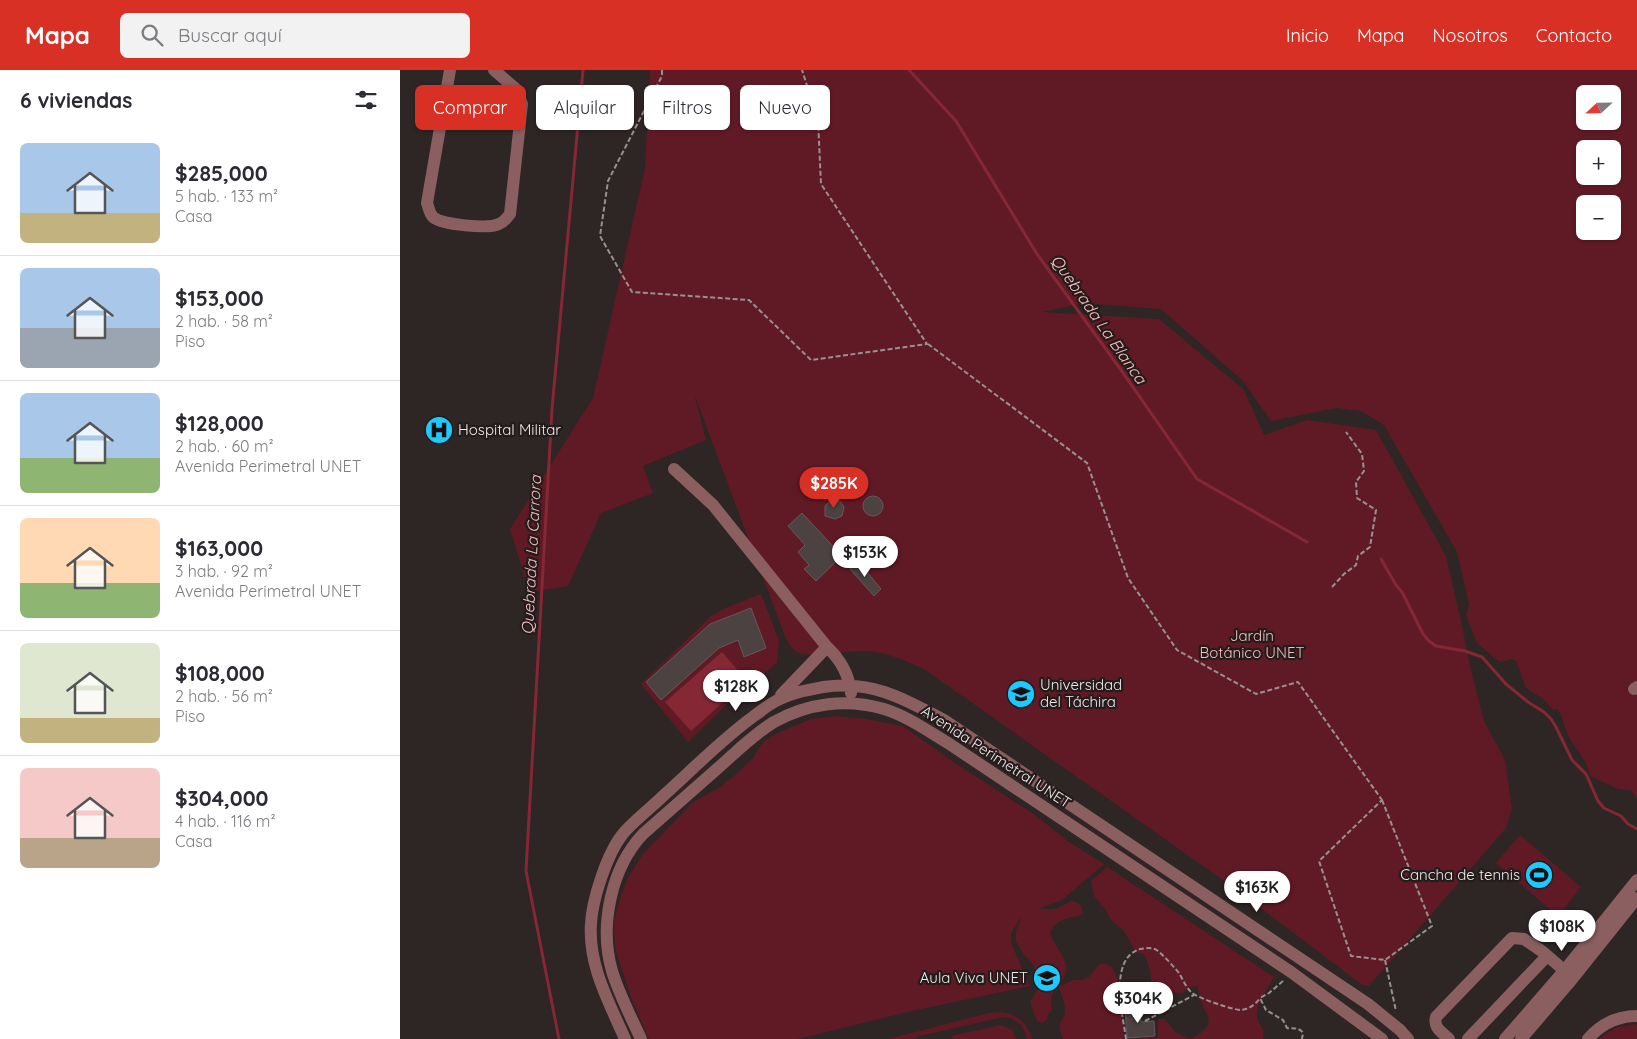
<!DOCTYPE html>
<html lang="es">
<head>
<meta charset="utf-8">
<style>
	body { margin:0; font-family:Quicksand,sans-serif; background:#f2f2f3; color:#2b2b33; height:100vh; display:flex; flex-direction:column; font-size:19px; white-space:nowrap }
	* { box-sizing:border-box; margin:0 }
	p { font-size:16px; color:#7c7c81 }
	.icon { flex:none; width:28px; height:28px; fill:none; stroke:currentColor; stroke-width:2; stroke-linecap:round; stroke-linejoin:round }
	.map { position:relative; flex:1; overflow:hidden }
	.details { display:flex; flex-direction:column; background:#fff; width:400px }
	.details>* { flex:none }
	.banner { position:absolute; left:15px; top:15px; width:475px; height:45px; display:flex; gap:10px }
	.needle { width:32px; rotate:248deg }
	.tools { position:absolute; left:1176px; top:15px; display:grid; gap:10px }
	.tools a { display:grid; place-items:center; width:45px; height:45px; border-radius:8px; background:#fff; box-shadow:0 1px 4px #0004; font-size:25px }
	.price { position:absolute; translate:-50% -42px; padding:0 11px; border-radius:18px; background:#fff; color:#222; font-size:16px; line-height:32px; filter:drop-shadow(0 1px 2px #0008) }
	.price::after { content:''; position:absolute; left:50%; top:30px; width:15px; height:11px; margin-left:-8px; background:inherit; clip-path:polygon(0 0,100% 0,50% 100%) }
	.price.on { background:#d93025; color:#fff }
	ul { padding:0; list-style:none }
	li { display:flex; align-items:center; gap:15px; height:125px; padding:0 20px }
	li+li { border-top:1px solid #e1e1e2 }
	li span { display:grid; place-items:center; flex:none; width:140px; height:100px; border-radius:8px; color:#555 }
	li>.icon { margin-inline-start:auto }
	span .icon { width:60px; height:60px; fill:#fffc; stroke-width:1 }
	li b { font-size:21px }
	h2 { display:flex; justify-content:space-between; align-items:center; height:60px; padding:0 20px; font-size:21px }
	.chip { padding:0 18px; border-radius:8px; background:#fff; box-shadow:0 1px 4px #0004; font-size:18px; line-height:45px }
	.chip.on { background:#d93025; color:#fff }
	header { display:flex; align-items:center; gap:30px; box-sizing:border-box; height:70px; padding:0 25px; background:#d93025; color:#fff }
	header strong { font-size:24px }
	nav { display:flex; gap:28px; margin-inline-start:auto; font-size:18px }
	.search { width:350px; height:45px; background:#f2f2f3; display:flex; align-items:center; gap:12px; box-sizing:border-box; padding:0 18px; border-radius:8px; color:#7c7c81; font-size:19px }
	main { display:flex; flex:1; min-height:0 }
	.map>svg:first-child { display:block }
	.green { fill:#601a25; fill-rule:evenodd }
	.water { fill:#862736 }
	.lines { fill:none; stroke-linecap:round; stroke-linejoin:round }
	.stream { stroke:#862736; stroke-width:3 }
	.building { fill:#4c4242; stroke:#64595a }
	.path { stroke:#999191; stroke-width:2; stroke-dasharray:5 2.5; stroke-linecap:butt }
	.minor { stroke:#8b5e60; stroke-width:12 }
	.labels { text-anchor:middle; stroke-width:4.5; stroke-linejoin:round; paint-order:stroke }
	.poi-label { font-size:15px; fill:#f1eaea; stroke:#241b1b; text-anchor:start }
	.park-label { font-size:15px; fill:#f6bfc1; stroke:#241b1b }
	.street-label { font-size:15px; fill:#f1eaea; stroke:#241b1b }
	.water-label { font-size:16px; font-style:italic; fill:#f8c1c3; stroke:#241b1b }
</style>
</head>
<body>
<header>
<strong>Mapa</strong>
<div class="search"><svg class="icon" aria-label="search" viewBox="0 0 24 24"><circle cx="10" cy="10" r="6"/><path d="M15 15l6 6"/></svg>Buscar aquí</div>
<nav><a>Inicio</a><a>Mapa</a><a>Nosotros</a><a>Contacto</a></nav>
</header>
<main>
<section class="details">
<h2>6 viviendas<svg class="icon" aria-label="filters" viewBox="0 0 24 24"><path d="M4 7h16M4 17h16"/><circle cx="9" cy="7" r="2"/><circle cx="15" cy="17" r="2"/></svg></h2>
<ul>
<li><span style="background:linear-gradient(#a9c7e8 70%,#c2b280 0)"><svg class="icon" aria-label="home" viewBox="0 0 24 24"><path d="M3 11l9-7 9 7M6 9v11h12V9"/></svg></span><div><b>$285,000</b><p>5 hab. · 133 m²</p><p>Casa</p></div></li>
<li><span style="background:linear-gradient(#a9c7e8 60%,#9aa5b1 0)"><svg class="icon" aria-label="home" viewBox="0 0 24 24"><path d="M3 11l9-7 9 7M6 9v11h12V9"/></svg></span><div><b>$153,000</b><p>2 hab. · 58 m²</p><p>Piso</p></div></li>
<li><span style="background:linear-gradient(#a9c7e8 65%,#8fb573 0)"><svg class="icon" aria-label="home" viewBox="0 0 24 24"><path d="M3 11l9-7 9 7M6 9v11h12V9"/></svg></span><div><b>$128,000</b><p>2 hab. · 60 m²</p><p>Avenida Perimetral UNET</p></div></li>
<li><span style="background:linear-gradient(#ffd9b3 65%,#8fb573 0)"><svg class="icon" aria-label="home" viewBox="0 0 24 24"><path d="M3 11l9-7 9 7M6 9v11h12V9"/></svg></span><div><b>$163,000</b><p>3 hab. · 92 m²</p><p>Avenida Perimetral UNET</p></div></li>
<li><span style="background:linear-gradient(#dfe7d0 75%,#c2b280 0)"><svg class="icon" aria-label="home" viewBox="0 0 24 24"><path d="M3 11l9-7 9 7M6 9v11h12V9"/></svg></span><div><b>$108,000</b><p>2 hab. · 56 m²</p><p>Piso</p></div></li>
<li><span style="background:linear-gradient(#f6c9c9 70%,#b9a48a 0)"><svg class="icon" aria-label="home" viewBox="0 0 24 24"><path d="M3 11l9-7 9 7M6 9v11h12V9"/></svg></span><div><b>$304,000</b><p>4 hab. · 116 m²</p><p>Casa</p></div></li>
</ul>
</section>
<div class="map">
<svg width="1237" height="969" viewBox="0 0 1237 969">
	<rect width="100%" height="100%" fill="#2e2525"/>
	<path class="green" d="M 250,0 L 1237,0 L 1237,729 L 1231,720 L 1218,719 L 1190,706 C 1186,687 1176,681 1168,665 C 1164,656 1163,647 1158,639 L 1153,640 L 1143,629 L 1126,618 L 1116,591 L 1111,589 L 1101,592 L 1094,588 L 1077,573 L 1066,546 L 1069,534 L 1057,482 L 984,355 L 961,341 L 936,338 L 871,351 L 843,311 L 761,239 L 685,233 L 642,242 L 759,249 L 844,320 L 864,365 L 907,350 L 976,360 L 1046,486 L 1061,551 L 1071,600 L 1084,651 L 1105,690 L 1112,738 L 1106,758 L 969,916 L 961,914 L 833,817 L 524,599 C 505,591 485,581 465,581 C 449,581 411,587 399,583 C 393,581 389,574 386,569 L 294,323 L 306,370 L 243,396 L 253,423 L 201,443 L 168,516 L 129,522 L 110,459 L 193,328 L 245,98 ZM 1185,24 L 1212,24 L 1212,51 L 1185,51 ZM 1185,79 L 1212,79 L 1212,106 L 1185,106 ZM 1185,134 L 1212,134 L 1212,161 L 1185,161 Z
		M 361,524 L 379,570 L 377,593 L 327,634 L 288,672 L 241,614 L 311,546 L 323,539 Z
		M 436,646 L 466,649 L 503,656 L 549,689 L 635,745 L 669,772 L 704,794 L 662,830 L 627,843 L 638,839 L 656,839 L 671,831 L 676,832 L 681,836 L 683,842 L 680,846 C 666,847 657,850 650,862 C 653,877 668,885 666,902 C 663,917 647,917 652,941 L 648,944 L 647,950 L 642,953 L 637,951 L 631,935 L 631,930 L 637,920 L 638,909 L 632,893 L 624,885 L 616,871 L 616,861 L 622,846 L 611,863 L 611,873 L 630,916 L 503,943 L 398,969 L 249,969 L 231,927 L 215,879 L 214,852 L 220,828 L 228,808 L 242,785 L 292,733 L 320,717 L 334,706 L 352,689 L 363,672 L 375,664 L 411,649 Z
		M 1120,765 L 1181,817 L 1158,846 L 1096,793 Z
		M 707,797 L 874,907 C 869,916 854,937 857,947 C 859,957 866,957 863,969 L 725,969 L 758,968 L 758,949 L 765,949 L 775,962 L 790,969 C 799,965 812,958 808,946 C 807,943 805,941 804,939 C 801,931 799,923 797,916 L 789,917 L 782,923 L 759,922 L 752,918 L 750,899 L 744,884 L 736,882 L 724,861 L 712,851 L 704,838 L 694,826 L 691,811 Z
		M 699,894 C 718,893 711,903 721,914 C 725,917 731,920 735,923 L 735,929 L 722,930 L 724,969 L 663,969 C 654,948 666,953 665,939 C 665,931 660,924 659,916 L 674,910 L 682,910 L 689,907 Z
		M 599,942 C 617,944 627,951 632,969 L 627,969 C 624,956 617,948 603,947 L 520,966 L 513,969 L 488,969 L 589,943 Z
		M 1237,954 L 1237,969 L 1199,969 L 1217,957 Z
		M 601,955 L 611,959 L 617,969 L 553,969 L 551,966 Z"/>
	<path class="water" d="M 322,582 L 347,611 L 291,661 L 265,632 Z"/>
	<g class="lines">
		<path class="stream" d="M 509,0 L 556,51 L 637,184 L 721,300 L 797,409 L 907,472
			M 981,489 L 996,515 L 1002,522 L 1023,564 L 1029,571 L 1036,576 L 1065,581 L 1082,587 L 1106,614 L 1128,632 L 1144,642 L 1151,649 L 1156,657 L 1172,690 L 1186,704 L 1198,731 L 1204,738 L 1221,746 L 1228,754 L 1237,759
			M 159,969 L 126,801 L 152,339 L 183,0"/>
	</g>
	<path class="building" d="M463 436a10 10 0 1 1 20 0a10 10 0 1 1-20 0Z
		M 432,429 L 440,431 L 444,437 L 442,446 L 435,449 L 425,446 L 425,436 Z
		M 402,443 L 442,486 L 416,511 L 404,499 L 409,495 L 398,482 L 405,475 L 388,456 Z
		M 458,491 L 481,519 L 474,526 L 450,499 Z
		M 351,538 L 366,578 L 344,587 L 338,570 L 319,578 L 261,630 L 246,612 L 310,554 Z
		M 740,935 L 741,952 L 754,951 L 755,966 L 727,968 L 725,936 Z"/>
	<g class="lines">
		<path class="path" d="M 262,0 L 262,6 L 208,111 L 200,166 L 232,222 L 349,230 L 411,290 L 527,274 L 421,114 L 418,50 L 402,0
			M 528,274 L 687,393 L 728,508 L 777,580 L 856,624 L 898,612 L 982,730
			M 932,517 L 944,504 L 956,495 L 958,486 L 970,477 L 976,440 L 957,428 L 956,412 L 964,401 L 962,384 L 946,362
			M 982,730 L 1032,856 L 985,890 L 951,886 L 919,791 Z
			M 985,890 L 996,941
			M 883,911 L 869,923 L 860,928 L 866,940 L 883,950 L 887,958 C 894,959 899,957 903,963 L 902,969
			M 745,951 L 794,925
			M 726,969 C 723,945 708,889 740,879 C 746,878 753,877 758,881 C 762,884 776,899 779,903 C 783,910 786,917 791,922 C 797,928 833,940 841,940 C 849,939 855,935 860,928"/>
		<path class="minor" d="M 50,0 L 27,133 C 29,138 29,143 33,147 C 42,155 88,159 99,154 C 104,152 107,148 110,144 L 122,34 L 116,19 L 94,0
			M 274,399 L 313,435 L 427,577
			M 1234,619 L 1237,617
			M 381,625 L 427,577 C 440,589 449,605 451,623
			M 225,969 C 209,932 188,895 191,854 C 192,830 207,784 222,765 C 231,753 251,738 263,726 C 293,699 321,670 354,646 C 361,641 368,635 376,631 C 390,623 407,620 423,617 C 472,610 503,628 544,650 L 968,934 L 1000,960 L 1008,969
			M 241,969 C 231,947 219,924 212,901 C 199,856 211,798 243,764 C 268,742 293,720 318,698 C 335,683 354,664 374,652 C 408,633 447,628 484,639 C 507,646 528,661 548,673 L 891,902 L 982,969
			M 1049,969 C 1042,962 1033,958 1036,947 L 1112,868 L 1124,869 L 1143,882 L 1173,908
			M 1068,969 L 1147,886
			M 1105,969 L 1164,901 L 1237,810
			M 1121,969 L 1173,908 L 1237,828
			M 1188,969 C 1201,954 1217,946 1237,946"/>
	</g>
	<defs>
		<symbol id="hospital-disc" viewBox="-11 -11 22 22"><circle r="9.5" fill="#1fc9fd" stroke="#241b1b"/><path d="M-5-5h3v3.5h4V-5h3V5h-3V1.5h-4V5h-3Z" fill="#111"/></symbol>
		<symbol id="university-disc" viewBox="-11 -11 22 22"><circle r="9.5" fill="#1fc9fd" stroke="#241b1b"/><path d="M0-5L7-2L0 1L-7-2ZM-4 1L0 2.5L4 1V4Q0 6-4 4Z" fill="#111"/></symbol>
		<symbol id="stadium-disc" viewBox="-11 -11 22 22"><circle r="9.5" fill="#1fc9fd" stroke="#241b1b"/><path d="M0-5a6.5 5 0 1 0 0 10a6.5 5 0 1 0 0-10ZM-3.5-1.8h7v3.6h-7Z" fill="#111"/></symbol>
	</defs>
	<g fill-rule="evenodd">
		<use href="#hospital-disc" x="23" y="344" width="32" height="32"/>
		<use href="#university-disc" x="605" y="608" width="32" height="32"/>
		<use href="#stadium-disc" x="1123" y="789" width="32" height="32"/>
		<use href="#university-disc" x="631" y="892" width="32" height="32"/>
	</g>
	<g class="labels">
		<g class="poi-label">
			<text x="58" y="365">Hospital Militar</text>
			<text x="640" y="620">Universidad<tspan x="640" dy="17">del Táchira</tspan></text>
			<text x="1120" y="810" text-anchor="end">Cancha de tennis</text>
			<text x="628" y="913" text-anchor="end">Aula Viva UNET</text>
		</g>
		<g class="park-label">
			<text x="852" y="571">Jardín<tspan x="852" dy="17">Botánico UNET</tspan></text>
		</g>
		<g class="street-label">
			<text transform="translate(596 687) rotate(33)" y="5">Avenida Perimetral UNET</text>
		</g>
		<g class="water-label">
			<text transform="translate(699 249) rotate(55)" y="6">Quebrada La Blanca</text>
			<text transform="translate(131 485) rotate(-87)" y="6">Quebrada La Carrora</text>
		</g>
	</g>
</svg>
<div class="tools">
<a><svg class="needle" viewBox="-14 -14 28 28"><path d="M0-13l5 13h-10z" fill="#e53935"/><path d="M0 13l5-13h-10z" fill="#7c7c81"/></svg></a>
<a>+</a>
<a>−</a>
</div>
<b class="price on" style="left:434px;top:439px">$285K</b>
<b class="price" style="left:465px;top:508px">$153K</b>
<b class="price" style="left:336px;top:642px">$128K</b>
<b class="price" style="left:857px;top:843px">$163K</b>
<b class="price" style="left:1162px;top:882px">$108K</b>
<b class="price" style="left:738px;top:954px">$304K</b>
<div class="banner">
<a class="chip on">Comprar</a>
<a class="chip">Alquilar</a>
<a class="chip">Filtros</a>
<a class="chip">Nuevo</a>
</div>
</div>
</main>
</body>
</html>
